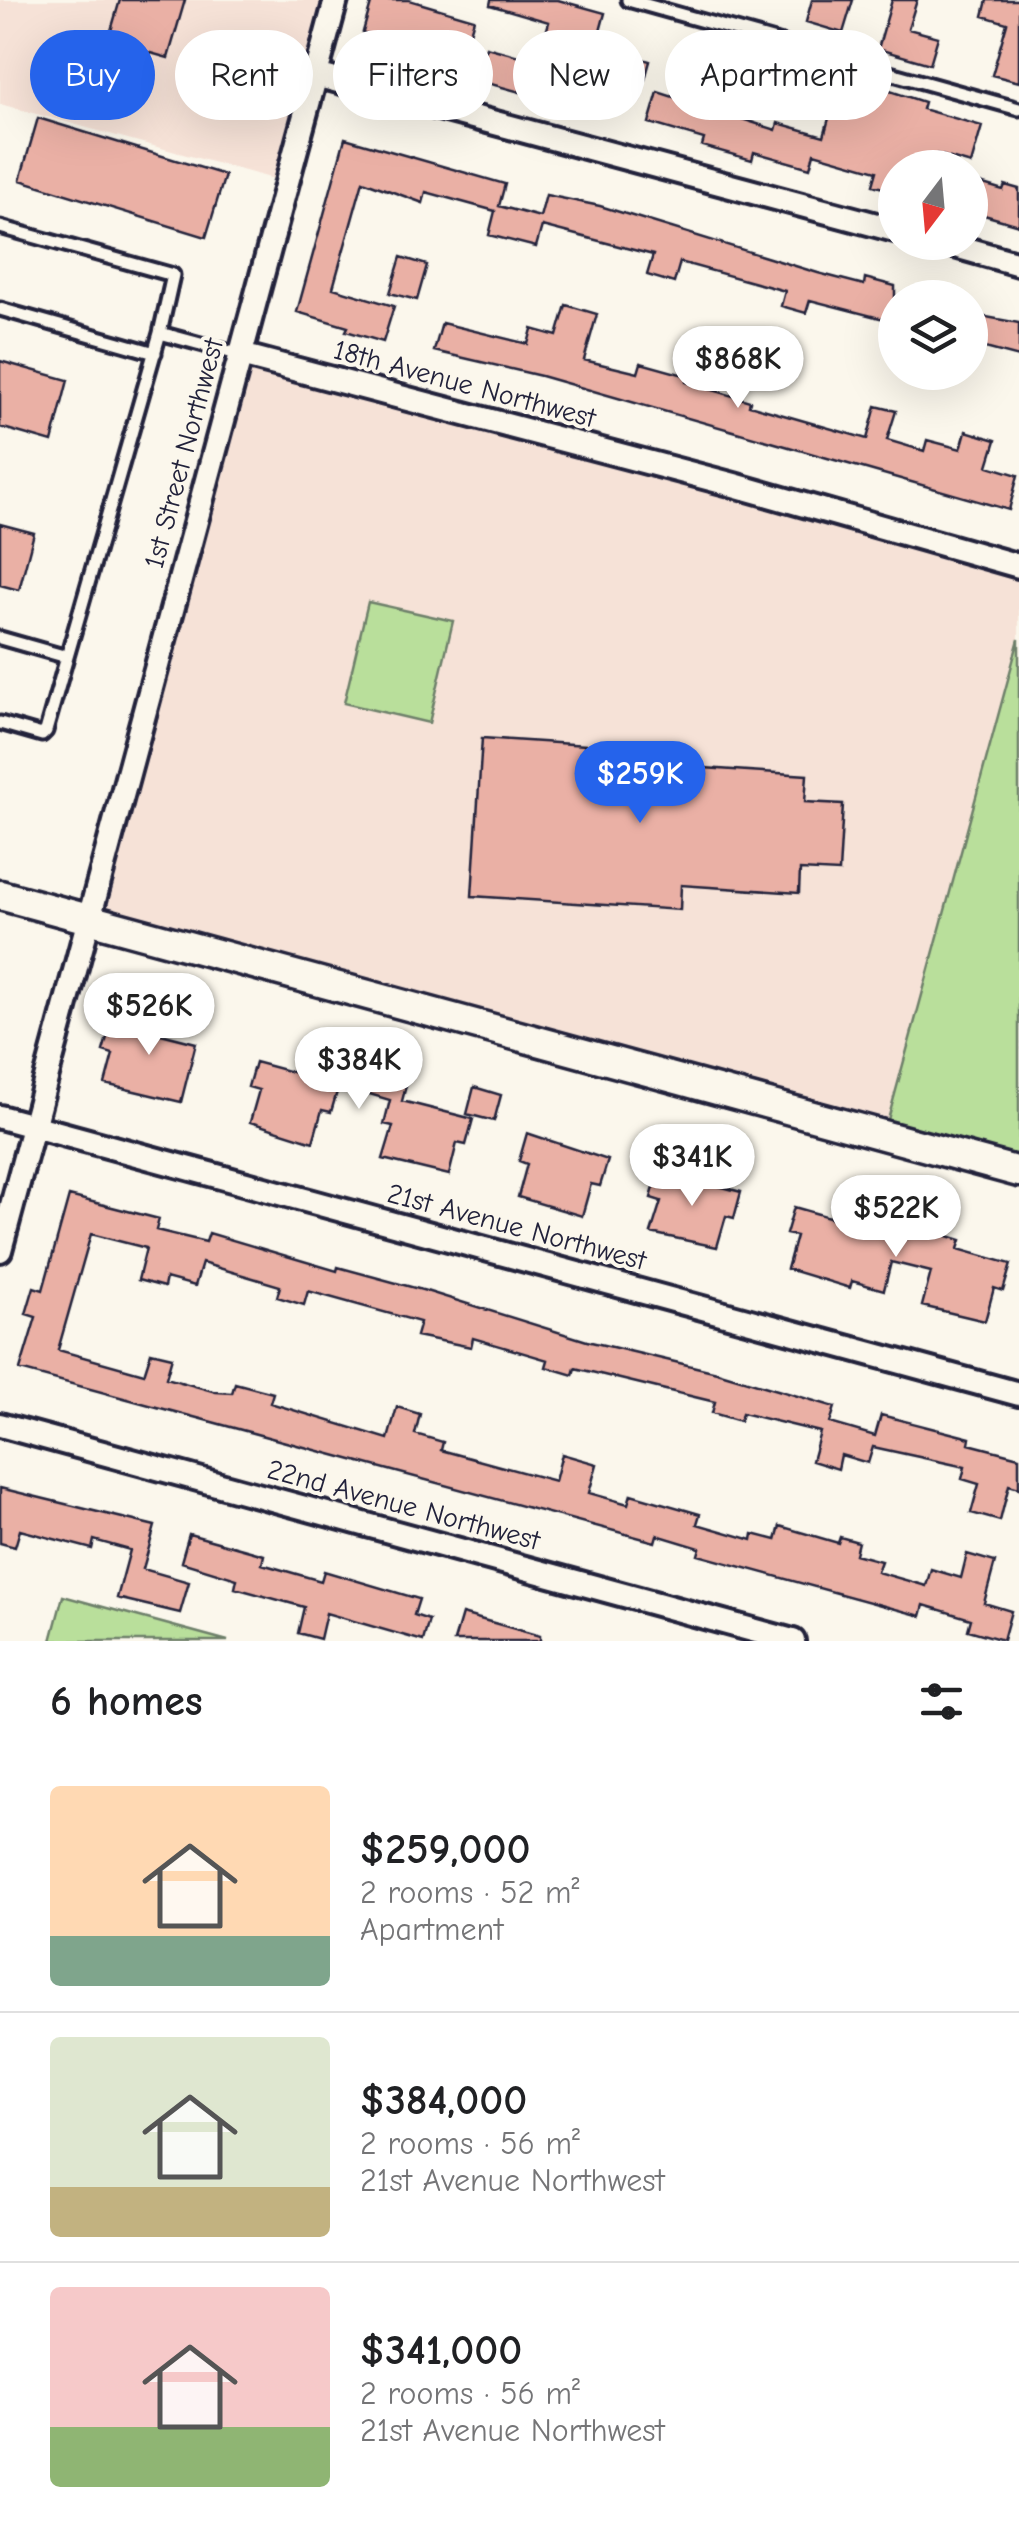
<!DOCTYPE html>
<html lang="en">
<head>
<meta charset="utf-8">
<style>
	body { margin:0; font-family:"Comic Neue",sans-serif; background:#f2f2f2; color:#202124; height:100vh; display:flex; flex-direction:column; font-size:38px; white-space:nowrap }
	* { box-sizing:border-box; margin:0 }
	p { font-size:32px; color:#757577 }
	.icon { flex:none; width:55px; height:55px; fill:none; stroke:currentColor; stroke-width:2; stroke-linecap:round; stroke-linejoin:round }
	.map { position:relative; height:1641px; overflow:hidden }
	.panel { display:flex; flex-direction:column; background:#fff; flex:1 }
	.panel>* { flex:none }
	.banner { position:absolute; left:30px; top:30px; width:960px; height:90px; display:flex; gap:20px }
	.needle { width:65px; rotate:196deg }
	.fabs { position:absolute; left:878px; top:150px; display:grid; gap:20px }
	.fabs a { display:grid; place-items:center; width:110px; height:110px; border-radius:50%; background:#fff; box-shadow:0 10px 40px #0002; font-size:50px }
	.price { position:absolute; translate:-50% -85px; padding:0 22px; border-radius:35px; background:#fff; color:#222; font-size:32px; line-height:65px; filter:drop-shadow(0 2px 5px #0008) }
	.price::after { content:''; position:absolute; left:50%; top:60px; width:30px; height:22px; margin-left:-15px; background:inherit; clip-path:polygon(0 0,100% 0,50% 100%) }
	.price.active { background:#2563eb; color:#fff }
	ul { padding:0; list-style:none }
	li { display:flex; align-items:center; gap:30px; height:250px; padding:0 50px }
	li+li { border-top:2px solid #e0e0e0 }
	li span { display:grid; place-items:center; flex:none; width:280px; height:200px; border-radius:10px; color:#555 }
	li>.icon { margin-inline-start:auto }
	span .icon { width:120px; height:120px; fill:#fffc; stroke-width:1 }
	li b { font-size:42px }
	h2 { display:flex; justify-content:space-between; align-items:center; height:120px; padding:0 50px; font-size:42px }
	.tag { padding:0 35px; border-radius:45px; background:#fff; box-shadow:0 10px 40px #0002; font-size:35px; line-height:90px }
	.tag.active { background:#2563eb; color:#fff }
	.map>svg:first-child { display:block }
	.built { fill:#f6e2d7 }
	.green { fill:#b9df9b; stroke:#6e806b; stroke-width:2.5 }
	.building { fill:#eab0a5; stroke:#22223b; stroke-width:2.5 }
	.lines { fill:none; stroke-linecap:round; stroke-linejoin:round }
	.service-casing { stroke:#22223b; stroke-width:19 }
	.minor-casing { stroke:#22223b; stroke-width:30 }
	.tertiary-casing { stroke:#22223b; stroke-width:35 }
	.service { stroke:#fbf7ec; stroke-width:11 }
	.minor { stroke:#fbf7ec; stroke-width:22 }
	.tertiary { stroke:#fbf7ec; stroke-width:28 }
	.labels { text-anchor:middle; stroke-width:8; stroke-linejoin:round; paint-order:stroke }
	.street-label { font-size:28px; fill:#22223b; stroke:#fbf7ec }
</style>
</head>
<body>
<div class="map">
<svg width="1019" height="1641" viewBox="0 0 1019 1641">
	<rect width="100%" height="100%" fill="#fbf7ec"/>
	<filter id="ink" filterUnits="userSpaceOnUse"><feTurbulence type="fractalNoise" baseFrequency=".01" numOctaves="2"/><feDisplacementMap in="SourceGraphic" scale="20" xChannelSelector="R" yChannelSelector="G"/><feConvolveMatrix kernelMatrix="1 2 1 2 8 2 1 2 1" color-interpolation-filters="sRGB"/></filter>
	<g filter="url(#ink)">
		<path class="built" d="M 0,0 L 336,0 L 285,182 L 0,104 Z
			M 241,355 L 1019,567 L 1019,639 L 883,1138 L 87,921 Z"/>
		<path class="green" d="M 368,602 L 453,621 L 429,723 L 344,703 Z
			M 1019,639 L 1019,1173 L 883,1138 Z
			M 63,1596 L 228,1641 L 51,1641 Z"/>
		<path class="building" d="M 120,0 L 185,0 L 168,58 L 108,41 Z
			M 372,0 L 409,0 L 474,19 L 464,52 L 395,32 L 393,41 L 363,32 Z
			M 491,0 L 558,0 L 605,13 L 596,46 L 650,61 L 639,101 L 535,71 L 549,22 L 490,5 Z
			M 812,0 L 853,0 L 843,33 L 806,22 Z
			M 892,0 L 917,0 L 908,29 L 938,37 L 930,64 L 878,49 Z
			M 987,0 L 1019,0 L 1019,82 L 992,75 L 1007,23 L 983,16 Z
			M 696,38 L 806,72 L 808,67 L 890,91 L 924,102 L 922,109 L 982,126 L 971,164 L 937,154 L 933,168 L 895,168 L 895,192 L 873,185 L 877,171 L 814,153 L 810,168 L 754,152 L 752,160 L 702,146 L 704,139 L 649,123 L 658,92 L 776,130 L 778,123 L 824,136 L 833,104 L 772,86 L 770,92 L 688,66 Z
			M 486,47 L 530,59 L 520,92 L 476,80 Z
			M 38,118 L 225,175 L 206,237 L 20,180 Z
			M 345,138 L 505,184 L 499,206 L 540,217 L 546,195 L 600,206 L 818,273 L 864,285 L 865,278 L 895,286 L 895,322 L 810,300 L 806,313 L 781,306 L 785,291 L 680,262 L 674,283 L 647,275 L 653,255 L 542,226 L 536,247 L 489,235 L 495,211 L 426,192 L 423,203 L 363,181 L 333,288 L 394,306 L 383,342 L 346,331 L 348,327 L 297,312 Z
			M 970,180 L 1003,190 L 1005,185 L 1019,189 L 1019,225 L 970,211 Z
			M 401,257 L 427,265 L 417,300 L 390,293 Z
			M 566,305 L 597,314 L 584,360 L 638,373 L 641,363 L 688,376 L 686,382 L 750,401 L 749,405 L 867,439 L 876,406 L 896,411 L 887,440 L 924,451 L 927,440 L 961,449 L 966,431 L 996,440 L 988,466 L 1018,475 L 1009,510 L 541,376 L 434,351 L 442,323 L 528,344 L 532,329 L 557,336 Z
			M 970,314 L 1019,323 L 1019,357 L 970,344 Z
			M 0,361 L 68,380 L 52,442 L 0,427 Z
			M 0,524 L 34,533 L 19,590 L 0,585 Z
			M 482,738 L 690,752 L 689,767 L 807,775 L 805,802 L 843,804 L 839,872 L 800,870 L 799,893 L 681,885 L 680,910 L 472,896 Z
			M 140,1006 L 167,1014 L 161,1034 L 196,1043 L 181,1102 L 105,1084 L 113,1054 L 103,1051 L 111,1024 L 134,1030 Z
			M 341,1055 L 408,1078 L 402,1101 L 473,1119 L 466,1145 L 457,1143 L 449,1175 L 383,1159 L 393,1126 L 384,1124 L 390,1100 L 339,1085 L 331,1112 L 322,1110 L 313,1142 L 250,1122 L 259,1090 L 248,1087 L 255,1062 L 333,1083 Z
			M 474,1087 L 501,1095 L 494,1121 L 467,1114 Z
			M 527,1133 L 608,1160 L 600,1186 L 591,1184 L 582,1216 L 518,1197 L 527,1164 L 519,1161 Z
			M 659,1170 L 741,1192 L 734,1218 L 726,1216 L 717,1247 L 651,1233 L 661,1201 L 651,1198 Z
			M 69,1196 L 159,1219 L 156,1230 L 206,1242 L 209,1233 L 337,1271 L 338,1267 L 426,1291 L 587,1341 L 717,1372 L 835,1407 L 830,1423 L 875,1436 L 881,1415 L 970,1438 L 969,1444 L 1019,1457 L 1019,1488 L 1009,1485 L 1000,1521 L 971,1513 L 979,1484 L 962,1479 L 965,1467 L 873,1447 L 868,1463 L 841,1455 L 838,1469 L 812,1461 L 820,1432 L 742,1413 L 740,1421 L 712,1413 L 715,1402 L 575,1368 L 573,1375 L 546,1367 L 548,1360 L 473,1338 L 471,1347 L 416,1336 L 420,1322 L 308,1291 L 304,1305 L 277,1297 L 280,1286 L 202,1263 L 195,1286 L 166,1278 L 164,1287 L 138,1280 L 146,1248 L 91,1234 L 58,1350 L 144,1374 L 151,1352 L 172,1357 L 166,1378 L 216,1392 L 232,1393 L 235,1383 L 273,1393 L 270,1403 L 388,1439 L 397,1407 L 420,1414 L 415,1434 L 443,1442 L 441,1450 L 555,1481 L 562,1454 L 597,1464 L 589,1493 L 628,1504 L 631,1494 L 700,1514 L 697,1524 L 752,1540 L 753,1534 L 776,1540 L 780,1526 L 838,1543 L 840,1537 L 858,1542 L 855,1554 L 881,1561 L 877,1572 L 926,1586 L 931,1569 L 961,1578 L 967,1554 L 995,1562 L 984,1603 L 1011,1611 L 1003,1640 L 968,1630 L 971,1619 L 924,1605 L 921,1616 L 698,1555 L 700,1548 L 657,1535 L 655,1542 L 20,1370 L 36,1317 L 26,1314 L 34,1287 L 43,1290 Z
			M 794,1207 L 906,1239 L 912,1213 L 944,1221 L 941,1234 L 961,1240 L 958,1249 L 1011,1264 L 1003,1291 L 994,1288 L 985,1321 L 922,1306 L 931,1272 L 891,1262 L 884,1290 L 852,1281 L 850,1288 L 787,1269 L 796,1236 L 786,1234 Z
			M 0,1488 L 155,1526 L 143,1569 L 189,1582 L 180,1613 L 117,1598 L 130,1550 L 94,1540 L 92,1549 L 20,1530 L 15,1547 L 0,1543 Z
			M 189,1534 L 264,1555 L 262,1564 L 321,1581 L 324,1571 L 419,1599 L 414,1615 L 429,1620 L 423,1641 L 326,1613 L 320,1639 L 298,1633 L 304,1607 L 235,1588 L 237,1579 L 181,1562 Z
			M 462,1614 L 540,1636 L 540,1641 L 454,1641 Z"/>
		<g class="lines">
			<defs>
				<path id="service" d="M 628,0 L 1019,109
					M 0,227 L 173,275 L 160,333 L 241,355
					M 0,309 L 155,353
					M 0,638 L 67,657 L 160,333
					M 0,723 L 42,735 L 46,731 L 67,657"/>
				<path id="minor" d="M 316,75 L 895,230
					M 941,242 L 1019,264
					M 241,355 L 734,485 L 1019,566
					M 0,1117 L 1019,1394
					M 0,1250 L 336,0
					M 0,1425 L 793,1641"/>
				<path id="tertiary" d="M 0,895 L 1019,1172"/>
			</defs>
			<use href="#service" class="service-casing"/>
			<use href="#minor" class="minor-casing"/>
			<use href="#tertiary" class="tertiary-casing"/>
			<use href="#service" class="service"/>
			<use href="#minor" class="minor"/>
			<use href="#tertiary" class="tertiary"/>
		</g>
	</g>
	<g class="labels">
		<g class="street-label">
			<text transform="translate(465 383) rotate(15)" y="10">18th Avenue Northwest</text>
			<text transform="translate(183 453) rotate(-75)" y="10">1st Street Northwest</text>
			<text transform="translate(517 1226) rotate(15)" y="10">21st Avenue Northwest</text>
			<text transform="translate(404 1504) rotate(15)" y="10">22nd Avenue Northwest</text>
		</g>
	</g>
</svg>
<div class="fabs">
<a><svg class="needle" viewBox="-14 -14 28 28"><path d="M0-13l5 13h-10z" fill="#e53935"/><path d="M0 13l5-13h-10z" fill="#757577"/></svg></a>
<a><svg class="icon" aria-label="layers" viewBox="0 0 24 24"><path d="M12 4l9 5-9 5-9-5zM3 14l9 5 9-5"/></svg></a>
</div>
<b class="price" style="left:738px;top:411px">$868K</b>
<b class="price active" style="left:640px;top:826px">$259K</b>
<b class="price" style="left:149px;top:1058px">$526K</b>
<b class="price" style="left:359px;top:1112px">$384K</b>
<b class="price" style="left:692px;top:1209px">$341K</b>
<b class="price" style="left:896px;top:1260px">$522K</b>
<div class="banner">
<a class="tag active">Buy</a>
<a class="tag">Rent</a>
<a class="tag">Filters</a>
<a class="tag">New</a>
<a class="tag">Apartment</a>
</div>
</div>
<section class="panel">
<h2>6 homes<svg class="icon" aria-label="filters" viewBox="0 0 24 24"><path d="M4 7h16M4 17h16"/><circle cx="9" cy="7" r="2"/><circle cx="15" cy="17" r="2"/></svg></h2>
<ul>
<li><span style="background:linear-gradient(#ffd9b3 75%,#7fa58c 0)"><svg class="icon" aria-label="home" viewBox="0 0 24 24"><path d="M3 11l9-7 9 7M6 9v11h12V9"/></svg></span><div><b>$259,000</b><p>2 rooms · 52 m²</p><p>Apartment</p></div></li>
<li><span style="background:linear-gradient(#dfe7d0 75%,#c2b280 0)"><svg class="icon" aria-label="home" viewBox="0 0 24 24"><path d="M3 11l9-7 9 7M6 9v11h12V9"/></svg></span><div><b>$384,000</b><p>2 rooms · 56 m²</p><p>21st Avenue Northwest</p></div></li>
<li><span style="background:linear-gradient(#f6c9c9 70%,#8fb573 0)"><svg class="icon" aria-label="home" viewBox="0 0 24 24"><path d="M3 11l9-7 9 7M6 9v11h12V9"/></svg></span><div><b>$341,000</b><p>2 rooms · 56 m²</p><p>21st Avenue Northwest</p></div></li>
</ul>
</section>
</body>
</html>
